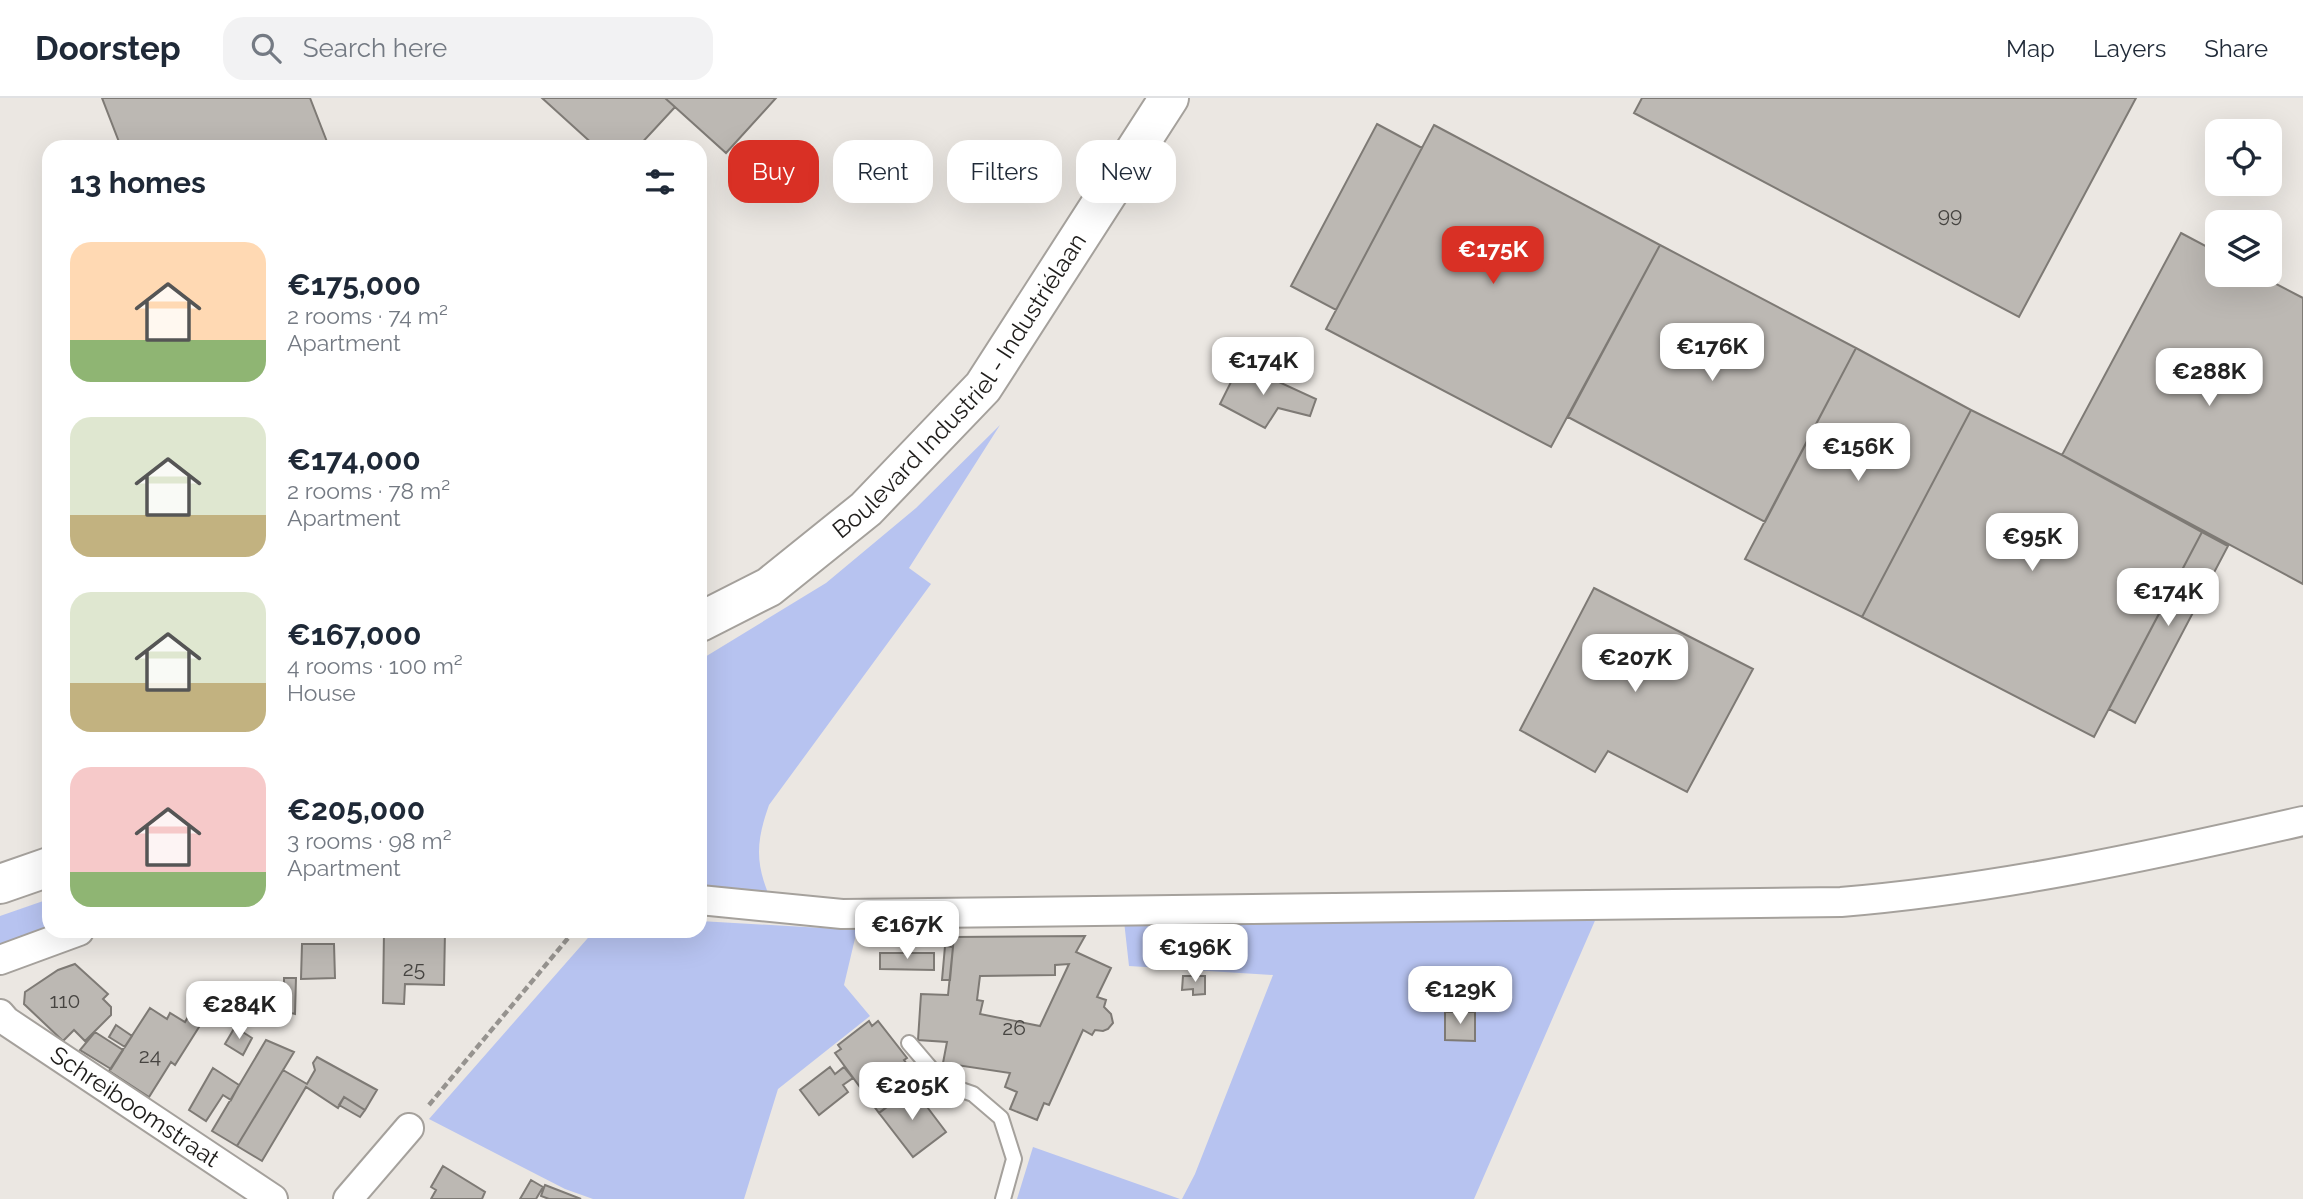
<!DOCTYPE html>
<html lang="en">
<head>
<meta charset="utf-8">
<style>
	body { margin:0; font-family:Raleway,sans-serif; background:#f2f2f3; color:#1f2937; height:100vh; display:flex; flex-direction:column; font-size:26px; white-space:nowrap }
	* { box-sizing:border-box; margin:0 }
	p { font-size:23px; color:#747a83 }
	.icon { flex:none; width:38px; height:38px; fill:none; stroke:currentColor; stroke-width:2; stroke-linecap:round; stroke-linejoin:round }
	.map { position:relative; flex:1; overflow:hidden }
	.sheet { position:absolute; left:42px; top:42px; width:665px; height:798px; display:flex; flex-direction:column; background:#fff; border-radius:21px; box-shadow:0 7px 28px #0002 }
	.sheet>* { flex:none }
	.guide { position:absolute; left:728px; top:42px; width:665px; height:63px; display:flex; gap:14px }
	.fabs { position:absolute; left:2205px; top:21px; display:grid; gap:14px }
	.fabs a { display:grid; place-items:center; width:77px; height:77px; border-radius:14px; background:#fff; box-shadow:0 7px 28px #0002; font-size:35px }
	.price { position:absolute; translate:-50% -60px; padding:0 16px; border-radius:14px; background:#fff; color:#222; font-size:23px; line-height:46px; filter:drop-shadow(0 2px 4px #0008) }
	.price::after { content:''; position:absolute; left:50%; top:42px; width:21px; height:16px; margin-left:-10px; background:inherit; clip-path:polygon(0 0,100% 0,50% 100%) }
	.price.active { background:#d93025; color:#fff }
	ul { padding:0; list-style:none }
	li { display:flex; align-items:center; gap:21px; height:175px; padding:0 28px }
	li span { display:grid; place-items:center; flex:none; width:196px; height:140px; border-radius:21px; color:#555 }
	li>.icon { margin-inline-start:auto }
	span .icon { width:84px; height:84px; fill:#fffc; stroke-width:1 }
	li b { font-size:30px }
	h2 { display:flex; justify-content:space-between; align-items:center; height:84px; padding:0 28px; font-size:30px }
	.chip { padding:0 24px; border-radius:21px; background:#fff; box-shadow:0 7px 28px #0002; font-size:24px; line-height:63px }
	.chip.active { background:#d93025; color:#fff }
	header { display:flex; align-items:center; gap:42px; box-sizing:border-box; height:98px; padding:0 35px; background:#fff; border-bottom:2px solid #e0e1e3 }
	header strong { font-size:33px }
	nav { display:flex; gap:38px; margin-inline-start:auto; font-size:24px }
	.search { width:490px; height:63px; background:#f2f2f3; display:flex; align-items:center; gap:18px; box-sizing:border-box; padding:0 24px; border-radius:21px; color:#747a83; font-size:26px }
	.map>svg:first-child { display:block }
	.green { fill:#b7c3f0 }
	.building { fill:#bcb8b3; stroke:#7e7a75; stroke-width:2; fill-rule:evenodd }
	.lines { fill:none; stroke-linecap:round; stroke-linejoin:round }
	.lane-casing { stroke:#a5a19c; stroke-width:18 }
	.street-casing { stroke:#a5a19c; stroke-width:32 }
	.secondary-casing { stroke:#a5a19c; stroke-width:42 }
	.path { stroke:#96938f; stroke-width:4.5; stroke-dasharray:7 3.5; stroke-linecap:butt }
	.lane { stroke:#fff; stroke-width:14 }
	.street { stroke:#fff; stroke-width:28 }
	.secondary { stroke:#fff; stroke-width:38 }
	.labels { text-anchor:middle; stroke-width:6; stroke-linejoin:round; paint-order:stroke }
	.number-label { font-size:21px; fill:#464441 }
	.street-label { font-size:24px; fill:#1f1d1b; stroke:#f9f4ef }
</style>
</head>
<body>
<header>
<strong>Doorstep</strong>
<div class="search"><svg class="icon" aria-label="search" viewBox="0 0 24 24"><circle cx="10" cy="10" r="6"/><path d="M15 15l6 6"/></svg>Search here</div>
<nav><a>Map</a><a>Layers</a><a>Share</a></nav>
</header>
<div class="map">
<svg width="2303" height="1101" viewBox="0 0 2303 1101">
	<rect width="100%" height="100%" fill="#ebe7e2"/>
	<path class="green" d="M 1000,327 L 909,470 L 931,486 L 769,707 C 756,744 755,764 770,800 L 700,794 L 700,562 L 826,485 L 916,410 Z
		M 49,801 L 49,830 L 0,850 L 0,818 Z
		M 1597,818 L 1474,1101 L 1182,1101 L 1195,1076 L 1273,877 L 1129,868 L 1124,823 Z
		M 700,823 L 857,832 L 844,887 L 870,918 L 778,991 L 744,1101 L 593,1101 L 565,1091 L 429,1021 L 594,833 L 700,833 Z
		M 1033,1049 L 1180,1101 L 1017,1101 Z"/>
	<path class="building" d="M 102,0 L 310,0 L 329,49 L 121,49 Z
		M 542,0 L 665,0 L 675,9 L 638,49 L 596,49 Z
		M 665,0 L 776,0 L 726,55 Z
		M 1642,0 L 2136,0 L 2019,219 L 1634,15 Z
		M 1377,26 L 1422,50 L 1336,212 L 1291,188 Z
		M 1434,27 L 1660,147 L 1551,349 L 1326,231 Z
		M 2181,135 L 2217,154 L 2217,177 L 2259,177 L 2303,200 L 2303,486 L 2062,357 Z
		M 1660,147 L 1856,250 L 1765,424 L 1568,319 Z
		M 1856,250 L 1971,312 L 1862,519 L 1745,461 Z
		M 1240,266 L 1316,301 L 1310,318 L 1278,310 L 1265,330 L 1220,306 Z
		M 1971,312 L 2062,357 L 2202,434 L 2094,639 L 1862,519 Z
		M 2202,434 L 2228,448 L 2135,625 L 2109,611 Z
		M 1594,490 L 1753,571 L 1687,694 L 1608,653 L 1595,674 L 1520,632 Z
		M 384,833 L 445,833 L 444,887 L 405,886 L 404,906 L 383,905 Z
		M 1085,838 L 1076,854 L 1111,870 L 1097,899 L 1106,902 L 1104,909 L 1111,916 L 1113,925 L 1108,931 L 1103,933 L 1095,932 L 1092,937 L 1083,932 L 1049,1007 L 1044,1005 L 1037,1022 L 1010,1011 L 1017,994 L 1005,989 L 1010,975 L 943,965 L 947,944 L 918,942 L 921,896 L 948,897 L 954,839 ZM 1069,866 L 1040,928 L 980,916 L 983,903 L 977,902 L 980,878 L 1055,877 L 1055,867 Z
		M 302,846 L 334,846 L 335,880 L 301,881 Z
		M 945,848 L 953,849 L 950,882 L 942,882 Z
		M 880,855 L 934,855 L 934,872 L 880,871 Z
		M 75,866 L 108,896 L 103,901 L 111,909 L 111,917 L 85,943 L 74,932 L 63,943 L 24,906 L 25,894 L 58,872 Z
		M 1183,878 L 1205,878 L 1205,896 L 1193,897 L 1193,891 L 1182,892 Z
		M 284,880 L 296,880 L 295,916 L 284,913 Z
		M 150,910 L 167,921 L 170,915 L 185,924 L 192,912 L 206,918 L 175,967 L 171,964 L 149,999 L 109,973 Z
		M 1445,914 L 1475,914 L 1475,943 L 1445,942 Z
		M 869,923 L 872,928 L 878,923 L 907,960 L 904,962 L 920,984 L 879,1015 L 835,955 L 841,951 L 838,947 Z
		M 116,927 L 132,938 L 125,949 L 109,939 Z
		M 235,929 L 252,940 L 243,957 L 225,946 Z
		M 95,934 L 123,952 L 111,971 L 80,952 Z
		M 266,942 L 294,954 L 237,1048 L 212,1033 Z
		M 317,959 L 377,992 L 365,1012 L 344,999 L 338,1010 L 306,989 L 262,1063 L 237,1048 L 283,972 L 307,986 L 315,972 L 313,965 Z
		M 830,969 L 835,976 L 844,969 L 853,980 L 843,987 L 848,994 L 819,1017 L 800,992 Z
		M 213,970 L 239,987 L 231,1002 L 223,997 L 206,1023 L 189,1012 Z
		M 912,989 L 946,1034 L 913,1059 L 879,1015 Z
		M 344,999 L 365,1012 L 360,1019 L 339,1007 Z
		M 443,1068 L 485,1094 L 482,1101 L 431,1101 L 436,1092 L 431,1089 Z
		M 531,1082 L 543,1089 L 536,1101 L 520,1101 Z
		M 545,1087 L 581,1101 L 549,1101 L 541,1098 Z"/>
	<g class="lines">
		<defs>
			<path id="lane" d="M 909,945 L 944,986 L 973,996 L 1001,1020 L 1014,1061 L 1003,1101"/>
			<g id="street">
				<path d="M 700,802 L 842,816 L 1841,804 C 1997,791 2150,758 2303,723"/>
				<path d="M 0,862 L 79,833"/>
				<path id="s1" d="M 0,916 L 6,923 L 273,1101"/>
				<path d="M 348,1101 L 409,1030"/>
			</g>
			<g id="secondary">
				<path id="s2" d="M 700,524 L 769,489 L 866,411 L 983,289 L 1169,0"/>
				<path d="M 0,786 L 49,769"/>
			</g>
		</defs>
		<use href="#lane" class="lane-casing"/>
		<use href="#street" class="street-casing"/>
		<use href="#secondary" class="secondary-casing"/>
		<path class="path" d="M 429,1007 L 574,833"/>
		<use href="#lane" class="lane"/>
		<use href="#street" class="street"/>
		<use href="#secondary" class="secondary"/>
	</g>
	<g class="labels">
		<g class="number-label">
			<text x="1950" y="124">99</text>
			<text x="414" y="878">25</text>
			<text x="65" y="910">110</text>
			<text x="1014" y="937">26</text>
			<text x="150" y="965">24</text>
		</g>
		<g class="street-label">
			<text dy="8" stroke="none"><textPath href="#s2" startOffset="357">Boulevard Industriel - Industriélaan</textPath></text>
			<text dy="8" stroke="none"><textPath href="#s1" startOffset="164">Schreiboomstraat</textPath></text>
		</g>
	</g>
</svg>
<div class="fabs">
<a><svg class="icon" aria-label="locate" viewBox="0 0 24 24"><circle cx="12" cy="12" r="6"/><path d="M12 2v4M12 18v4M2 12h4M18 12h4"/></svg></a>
<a><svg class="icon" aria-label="layers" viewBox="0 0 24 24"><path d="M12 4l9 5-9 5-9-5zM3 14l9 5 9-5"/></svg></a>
</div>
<b class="price active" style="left:1493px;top:188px">€175K</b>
<b class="price" style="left:1712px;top:285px">€176K</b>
<b class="price" style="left:1263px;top:299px">€174K</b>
<b class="price" style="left:2209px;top:310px">€288K</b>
<b class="price" style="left:1858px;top:385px">€156K</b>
<b class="price" style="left:2032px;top:475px">€95K</b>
<b class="price" style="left:2168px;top:530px">€174K</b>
<b class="price" style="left:1635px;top:596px">€207K</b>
<b class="price" style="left:907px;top:863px">€167K</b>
<b class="price" style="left:1195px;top:886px">€196K</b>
<b class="price" style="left:1460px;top:928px">€129K</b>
<b class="price" style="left:239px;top:943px">€284K</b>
<b class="price" style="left:912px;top:1024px">€205K</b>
<div class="guide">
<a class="chip active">Buy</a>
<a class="chip">Rent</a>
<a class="chip">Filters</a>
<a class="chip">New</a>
</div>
<section class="sheet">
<h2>13 homes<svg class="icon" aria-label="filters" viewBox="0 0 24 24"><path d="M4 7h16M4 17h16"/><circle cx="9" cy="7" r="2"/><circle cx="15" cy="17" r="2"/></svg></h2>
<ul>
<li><span style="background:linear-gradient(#ffd9b3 70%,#8fb573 0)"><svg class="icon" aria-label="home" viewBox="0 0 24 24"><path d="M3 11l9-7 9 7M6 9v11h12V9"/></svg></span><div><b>€175,000</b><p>2 rooms · 74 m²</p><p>Apartment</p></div></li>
<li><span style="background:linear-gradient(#dfe7d0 70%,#c2b280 0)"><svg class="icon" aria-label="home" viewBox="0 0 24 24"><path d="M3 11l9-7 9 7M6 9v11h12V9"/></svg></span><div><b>€174,000</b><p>2 rooms · 78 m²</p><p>Apartment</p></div></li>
<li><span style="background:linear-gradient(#dfe7d0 65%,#c2b280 0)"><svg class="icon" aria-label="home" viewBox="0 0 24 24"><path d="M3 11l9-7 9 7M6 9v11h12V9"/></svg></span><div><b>€167,000</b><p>4 rooms · 100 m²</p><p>House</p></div></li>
<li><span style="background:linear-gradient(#f6c9c9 75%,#8fb573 0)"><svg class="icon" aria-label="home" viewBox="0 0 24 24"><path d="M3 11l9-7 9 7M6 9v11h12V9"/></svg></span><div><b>€205,000</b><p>3 rooms · 98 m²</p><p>Apartment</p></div></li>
</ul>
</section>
</div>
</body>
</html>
